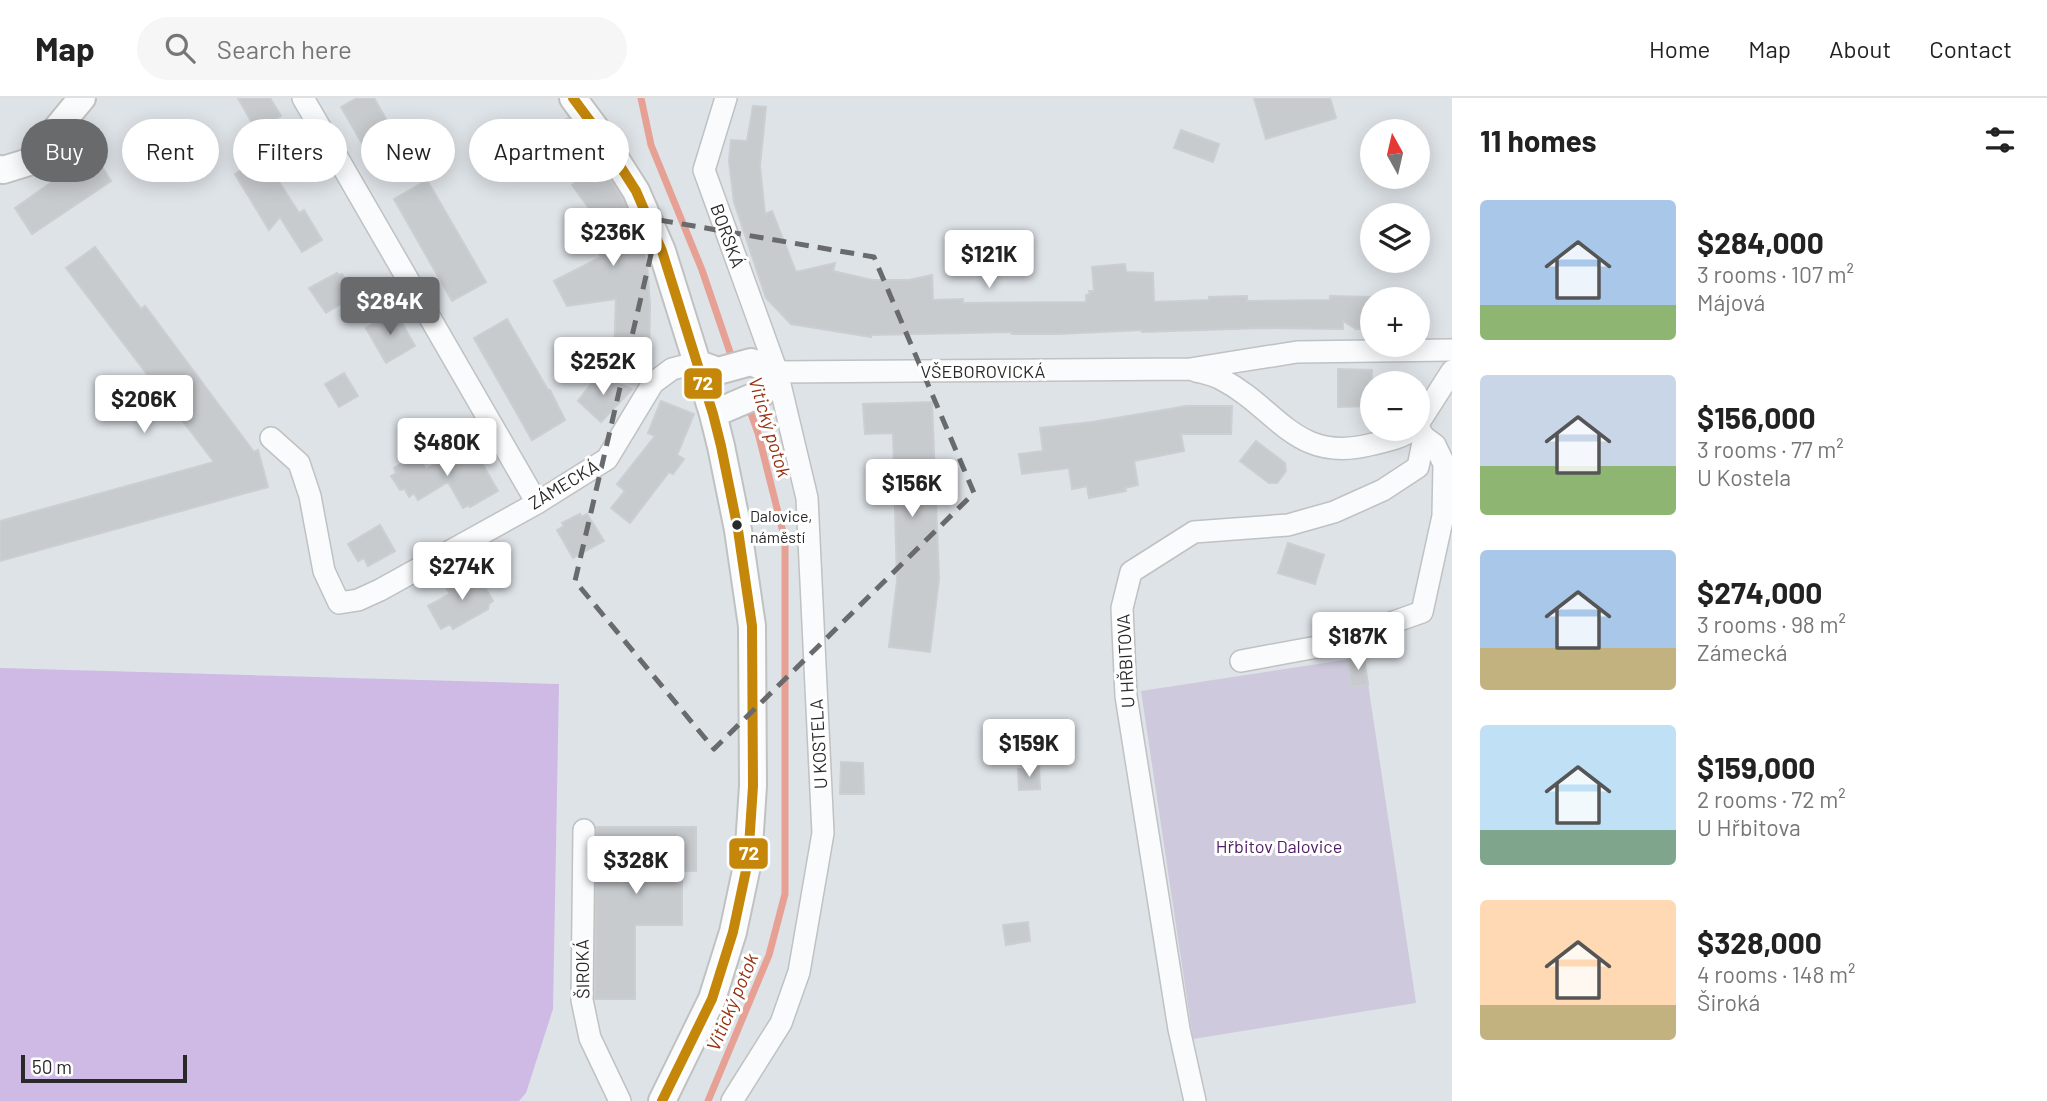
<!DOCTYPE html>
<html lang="en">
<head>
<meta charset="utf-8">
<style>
	body { margin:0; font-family:Barlow,sans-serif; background:#f6f6f6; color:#222; height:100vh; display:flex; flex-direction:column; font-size:26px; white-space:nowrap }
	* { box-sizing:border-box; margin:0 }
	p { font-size:23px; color:#767676 }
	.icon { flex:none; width:38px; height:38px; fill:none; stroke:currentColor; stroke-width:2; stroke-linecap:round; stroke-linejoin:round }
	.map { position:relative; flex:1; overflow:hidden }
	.sheet { display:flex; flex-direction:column; background:#fff; width:595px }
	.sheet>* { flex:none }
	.hud { position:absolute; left:21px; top:21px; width:665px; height:63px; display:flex; gap:14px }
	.needle { width:46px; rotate:352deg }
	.tools { position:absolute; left:1360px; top:21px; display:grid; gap:14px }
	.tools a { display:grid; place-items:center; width:70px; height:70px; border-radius:50%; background:#fff; box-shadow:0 4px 18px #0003; font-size:35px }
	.scale { position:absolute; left:21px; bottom:18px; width:166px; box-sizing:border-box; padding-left:7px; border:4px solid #292929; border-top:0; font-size:19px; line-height:24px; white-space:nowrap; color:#292929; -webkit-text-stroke:5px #fff; paint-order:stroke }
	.price { position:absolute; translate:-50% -60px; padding:0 16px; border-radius:7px; background:#fff; color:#222; font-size:23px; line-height:46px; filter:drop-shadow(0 2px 4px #0008) }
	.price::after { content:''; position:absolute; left:50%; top:42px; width:21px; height:16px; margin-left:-10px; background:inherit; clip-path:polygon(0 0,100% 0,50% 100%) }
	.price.selected { background:#686a6c; color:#fff }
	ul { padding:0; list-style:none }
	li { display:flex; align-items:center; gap:21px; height:175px; padding:0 28px }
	li span { display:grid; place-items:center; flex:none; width:196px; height:140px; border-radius:7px; color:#555 }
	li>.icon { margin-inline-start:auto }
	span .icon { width:84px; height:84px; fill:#fffc; stroke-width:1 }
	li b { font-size:30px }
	h2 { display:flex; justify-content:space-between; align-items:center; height:84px; padding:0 28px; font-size:30px }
	.pill { padding:0 24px; border-radius:32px; background:#fff; box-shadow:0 4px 18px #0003; font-size:24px; line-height:63px }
	.pill.selected { background:#686a6c; color:#fff }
	header { display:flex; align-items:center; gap:42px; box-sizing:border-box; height:98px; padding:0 35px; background:#fff; border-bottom:2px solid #e0e0e0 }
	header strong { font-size:33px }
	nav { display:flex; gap:38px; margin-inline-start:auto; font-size:24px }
	.search { width:490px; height:63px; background:#f6f6f6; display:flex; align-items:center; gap:18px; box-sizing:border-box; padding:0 24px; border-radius:38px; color:#767676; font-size:26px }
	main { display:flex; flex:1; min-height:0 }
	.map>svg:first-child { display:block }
	.green { fill:#cebae4 }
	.cemetery { fill:#cec9dd }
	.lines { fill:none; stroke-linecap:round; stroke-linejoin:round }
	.stream { stroke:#e7a194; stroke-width:7 }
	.building { fill:#c8cbce; stroke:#cbced2; stroke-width:2 }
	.minor-casing { stroke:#c0c1c1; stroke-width:24 }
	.tertiary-casing { stroke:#c0c1c1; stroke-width:30 }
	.minor { stroke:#fafbfc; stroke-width:21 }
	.tertiary { stroke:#fafbfc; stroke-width:26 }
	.bus-1-casing { stroke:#fff; stroke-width:16 }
	.bus-1 { stroke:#c4870a; stroke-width:10 }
	.marked { fill:none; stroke:#686a6c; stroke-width:5; stroke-dasharray:14 9; stroke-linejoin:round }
	.bus-dot { fill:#292929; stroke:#fff; stroke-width:2.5 }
	.labels { text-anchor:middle; stroke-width:6; stroke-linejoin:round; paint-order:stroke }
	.bus-label { font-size:16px; fill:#292929; stroke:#fff; text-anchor:start }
	.street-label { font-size:18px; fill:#292929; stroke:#fff }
	.park-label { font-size:18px; fill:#4e1b64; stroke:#fff }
	.water-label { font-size:19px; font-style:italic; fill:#953111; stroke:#fff }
	.line-badge { stroke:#fff; stroke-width:2.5 }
	.badge-label { font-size:19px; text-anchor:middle; font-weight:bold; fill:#fff }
</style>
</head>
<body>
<header>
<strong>Map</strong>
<div class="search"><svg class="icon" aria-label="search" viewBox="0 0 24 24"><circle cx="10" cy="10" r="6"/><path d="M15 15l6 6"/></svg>Search here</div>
<nav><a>Home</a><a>Map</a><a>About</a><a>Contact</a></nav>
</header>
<main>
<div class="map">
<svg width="1452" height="1003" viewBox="0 0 1452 1003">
	<rect width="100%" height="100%" fill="#dee3e8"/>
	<path class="green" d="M 0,570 L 559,586 L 553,911 L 526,995 L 519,1003 L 0,1003 Z"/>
	<path class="cemetery" d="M 1364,559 L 1416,905 L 1193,941 L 1141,593 Z"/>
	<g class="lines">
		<path class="stream" d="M 641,0 L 651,47 L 702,172 L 733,263
			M 708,1003 L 769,857 L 785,796 L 785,442 L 758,335 L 748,307"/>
	</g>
	<path class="building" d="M 238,0 L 270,0 L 281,18 L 256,32 Z
		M 357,0 L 374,0 L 401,47 L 373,64 L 341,9 Z
		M 1254,0 L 1330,0 L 1336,20 L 1266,41 Z
		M 753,8 L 766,9 L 760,68 L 765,116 L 772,113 L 796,174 L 835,165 L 833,173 L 872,182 L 909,182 L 932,177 L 933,202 L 963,201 L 963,205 L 1086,204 L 1086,197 L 1090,196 L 1089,193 L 1094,193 L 1092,169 L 1125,166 L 1126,174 L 1153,175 L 1154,204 L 1209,202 L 1209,199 L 1247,198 L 1247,203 L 1330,202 L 1330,198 L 1372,199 L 1372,231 L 1356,231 L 1343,223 L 1343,231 L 1261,230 L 1142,234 L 1142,232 L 1058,236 L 1012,236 L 1012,234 L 871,237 L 871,239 L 791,226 L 766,200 L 734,104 L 729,63 L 731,42 L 747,43 Z
		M 568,20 L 585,43 L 529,75 L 515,53 Z
		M 1181,32 L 1219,46 L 1213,64 L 1174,50 Z
		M 261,53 L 271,69 L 294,66 L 279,84 L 299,115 L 304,112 L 322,142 L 302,154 L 280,119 L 269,132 L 235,76 L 245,70 L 243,66 Z
		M 93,55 L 111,83 L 32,136 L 15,110 Z
		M 600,66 L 624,104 L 647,165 L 650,207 L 649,265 L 614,258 L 616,201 L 567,208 L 554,183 L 601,159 L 589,140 L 604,131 L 572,87 Z
		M 427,82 L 486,184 L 452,203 L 394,101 Z
		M 95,149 L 141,211 L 145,208 L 254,354 L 258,352 L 268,389 L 0,463 L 0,423 L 214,364 L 66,170 Z
		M 337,175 L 339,177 L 342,176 L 355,197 L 326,215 L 309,190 Z
		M 395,213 L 415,248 L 386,265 L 366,230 Z
		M 507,221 L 548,292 L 550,292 L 565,322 L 532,342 L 474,240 Z
		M 1338,271 L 1372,272 L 1371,308 L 1338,309 Z
		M 344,275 L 358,298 L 339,309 L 325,286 Z
		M 598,277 L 632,291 L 601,324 L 578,303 Z
		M 661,303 L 694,316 L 677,357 L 684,361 L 673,376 L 669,374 L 630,425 L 611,410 L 625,393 L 617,386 L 655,338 L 648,335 Z
		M 932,304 L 939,481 L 930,554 L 889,549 L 897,483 L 893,335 L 865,336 L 863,306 Z
		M 1187,308 L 1232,308 L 1231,336 L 1181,336 L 1184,353 L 1134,363 L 1138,387 L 1125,390 L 1126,393 L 1089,400 L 1087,388 L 1072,391 L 1069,370 L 1022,376 L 1019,356 L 1043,353 L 1040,330 L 1092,324 Z
		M 1256,343 L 1285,365 L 1286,373 L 1277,385 L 1269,385 L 1240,363 Z
		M 465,353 L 468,359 L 476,355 L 498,393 L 470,409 L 469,407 L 463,410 L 448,384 L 418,402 L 414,395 L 409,399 L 405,391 L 400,392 L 391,378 L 396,375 L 394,370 L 417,357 L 426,371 L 452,355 L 455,359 Z
		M 580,416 L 581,419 L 587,416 L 604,443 L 573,460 L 557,432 L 564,428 L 562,425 Z
		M 380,427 L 395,453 L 368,468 L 364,460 L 358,463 L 348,446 Z
		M 1288,445 L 1324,457 L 1315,486 L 1278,475 Z
		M 475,472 L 493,503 L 489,506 L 488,511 L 453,531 L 450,526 L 441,531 L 428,508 L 450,496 L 445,488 Z
		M 1364,559 L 1368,587 L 1351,589 L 1347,562 Z
		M 841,664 L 863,665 L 864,696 L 840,696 Z
		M 1039,669 L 1040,691 L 1019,692 L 1018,671 Z
		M 596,729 L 696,729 L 696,773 L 682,773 L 682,827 L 635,827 L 635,901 L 595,901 Z
		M 1028,824 L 1030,843 L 1006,847 L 1003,827 Z"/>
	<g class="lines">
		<defs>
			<path id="minor" d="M 303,0 L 537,405
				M 726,0 L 704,72 L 777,274 L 807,400 L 823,735 L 799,874 L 781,925 L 732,1003
				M 1196,273 C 1204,275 1214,277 1221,281 C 1278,310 1295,367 1373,346 C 1386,343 1402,340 1413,331
				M 777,274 L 1190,271 L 1297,254 L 1452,252
				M 1418,326 L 1452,273
				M 271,340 L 299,365 L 310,398 L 324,473 L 339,505 L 358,502 L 380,492 L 537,405 L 607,361 L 653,285 L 672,271 L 696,265
				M 1241,563 L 1328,547 L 1422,514 L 1443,418 L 1444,366 L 1435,347 L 1424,339
				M 584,732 L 582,902 L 590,940 L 620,1003
				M 1195,1003 L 1179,931 L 1126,598 L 1122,510 L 1131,474 L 1194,434 L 1288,427 L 1334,414 L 1383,392 L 1418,369 L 1424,339 L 1418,329"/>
			<path id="tertiary" d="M 573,0 L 599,35 L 636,93 L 662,153 L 713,316 L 721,348 L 738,432 L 752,528 L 753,688 L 748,763 L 733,834 L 712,901 L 662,1003
				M 0,71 L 3,72 L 29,64 L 82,0
				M 696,265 L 718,273 L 751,264 L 777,274 L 762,295 L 713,316"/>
		</defs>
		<use href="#minor" class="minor-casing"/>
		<use href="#tertiary" class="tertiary-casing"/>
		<use href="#minor" class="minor"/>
		<use href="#tertiary" class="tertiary"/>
		<defs>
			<path id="bus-1" d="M 573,0 L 599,35 L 636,93 L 662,153 L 713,316 L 721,348 L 738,432 L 752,528 L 753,688 L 748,763 L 733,834 L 712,901 L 662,1003"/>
		</defs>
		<use href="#bus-1" class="bus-1-casing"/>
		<use href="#bus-1" class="bus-1"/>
	</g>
	<path class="marked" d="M 659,122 L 874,159 L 974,395 L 714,651 L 575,483 Z"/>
	<circle class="bus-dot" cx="737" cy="427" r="6"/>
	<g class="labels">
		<g class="bus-label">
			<text x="750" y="424">Dalovice,<tspan x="750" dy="21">náměstí</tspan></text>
		</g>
		<g class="street-label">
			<text transform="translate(727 138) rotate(70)" y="6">BORSKÁ</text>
			<text x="983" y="280">VŠEBOROVICKÁ</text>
			<text transform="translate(564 387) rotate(-31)" y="6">ZÁMECKÁ</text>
			<text transform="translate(1126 563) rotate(-93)" y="6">U HŘBITOVA</text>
			<text transform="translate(819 646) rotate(-93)" y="6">U KOSTELA</text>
			<text transform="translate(583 871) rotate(-91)" y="6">ŠIROKÁ</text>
		</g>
		<g class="park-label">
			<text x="1279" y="755">Hřbitov Dalovice</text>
		</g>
		<g class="water-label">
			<text transform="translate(770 329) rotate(73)" y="7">Vitický potok</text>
			<text transform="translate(732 904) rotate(-67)" y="7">Vitický potok</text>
		</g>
	</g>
	<g class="line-badge">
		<rect x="683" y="269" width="40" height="33" rx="7" fill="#c4870a"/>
		<rect x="728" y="739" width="41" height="33" rx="7" fill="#c4870a"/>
	</g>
	<g class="badge-label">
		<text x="703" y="292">72</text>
		<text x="749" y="762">72</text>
	</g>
</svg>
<div class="tools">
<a><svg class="needle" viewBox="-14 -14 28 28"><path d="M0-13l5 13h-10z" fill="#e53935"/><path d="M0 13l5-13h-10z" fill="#767676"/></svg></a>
<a><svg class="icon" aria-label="layers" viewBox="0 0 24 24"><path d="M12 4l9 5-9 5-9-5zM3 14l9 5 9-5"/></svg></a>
<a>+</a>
<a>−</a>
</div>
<div class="scale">50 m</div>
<b class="price" style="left:613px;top:170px">$236K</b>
<b class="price" style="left:989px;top:192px">$121K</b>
<b class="price selected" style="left:390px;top:239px">$284K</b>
<b class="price" style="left:603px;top:299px">$252K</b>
<b class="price" style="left:144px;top:337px">$206K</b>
<b class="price" style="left:447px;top:380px">$480K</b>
<b class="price" style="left:912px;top:421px">$156K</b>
<b class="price" style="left:462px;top:504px">$274K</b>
<b class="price" style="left:1358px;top:574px">$187K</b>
<b class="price" style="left:1029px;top:681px">$159K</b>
<b class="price" style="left:636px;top:798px">$328K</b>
<div class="hud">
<a class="pill selected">Buy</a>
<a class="pill">Rent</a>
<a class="pill">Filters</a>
<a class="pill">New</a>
<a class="pill">Apartment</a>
</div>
</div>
<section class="sheet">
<h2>11 homes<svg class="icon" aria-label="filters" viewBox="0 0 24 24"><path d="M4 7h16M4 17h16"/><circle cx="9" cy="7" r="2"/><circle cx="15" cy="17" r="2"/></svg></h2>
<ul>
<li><span style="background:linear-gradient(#a9c7e8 75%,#8fb573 0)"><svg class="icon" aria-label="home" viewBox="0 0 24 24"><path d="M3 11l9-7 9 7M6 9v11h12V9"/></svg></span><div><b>$284,000</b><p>3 rooms · 107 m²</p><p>Májová</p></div></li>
<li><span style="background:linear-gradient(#c9d6e8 65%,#8fb573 0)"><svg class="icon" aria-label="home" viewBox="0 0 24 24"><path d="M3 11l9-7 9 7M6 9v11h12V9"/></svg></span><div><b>$156,000</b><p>3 rooms · 77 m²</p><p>U Kostela</p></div></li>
<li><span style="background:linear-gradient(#a9c7e8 70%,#c2b280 0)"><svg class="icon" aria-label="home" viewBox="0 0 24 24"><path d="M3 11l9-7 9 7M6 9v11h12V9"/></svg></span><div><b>$274,000</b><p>3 rooms · 98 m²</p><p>Zámecká</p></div></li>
<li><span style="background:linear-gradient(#bfe0f5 75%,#7fa58c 0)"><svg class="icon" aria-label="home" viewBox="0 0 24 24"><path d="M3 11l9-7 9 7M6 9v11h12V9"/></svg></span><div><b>$159,000</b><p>2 rooms · 72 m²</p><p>U Hřbitova</p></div></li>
<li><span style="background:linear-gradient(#ffd9b3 75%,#c2b280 0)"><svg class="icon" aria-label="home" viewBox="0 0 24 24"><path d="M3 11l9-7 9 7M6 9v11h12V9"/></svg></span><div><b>$328,000</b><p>4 rooms · 148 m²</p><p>Široká</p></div></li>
</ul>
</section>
</main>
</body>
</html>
